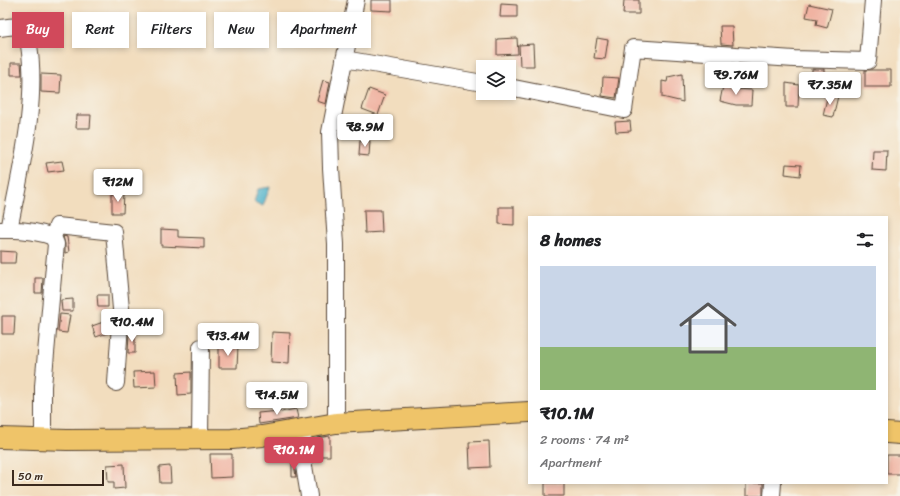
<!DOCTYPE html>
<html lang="en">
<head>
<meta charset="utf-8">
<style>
	body { margin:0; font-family:Sriracha,sans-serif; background:#f2f2f2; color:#202124; height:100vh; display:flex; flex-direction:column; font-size:15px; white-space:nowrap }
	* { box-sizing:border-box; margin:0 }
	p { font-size:13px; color:#757577 }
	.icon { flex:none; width:22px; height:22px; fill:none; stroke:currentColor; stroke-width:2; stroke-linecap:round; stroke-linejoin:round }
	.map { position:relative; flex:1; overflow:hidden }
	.details { position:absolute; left:528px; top:216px; width:360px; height:268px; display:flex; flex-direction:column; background:#fff; border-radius:0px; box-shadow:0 2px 6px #0003 }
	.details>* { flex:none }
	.guide { position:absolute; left:12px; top:12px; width:380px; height:36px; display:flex; gap:8px }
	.buttons { position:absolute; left:476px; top:60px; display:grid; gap:8px }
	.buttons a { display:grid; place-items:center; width:40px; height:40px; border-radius:0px; background:#fff; box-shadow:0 2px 6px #0003; font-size:20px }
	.scale { position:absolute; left:12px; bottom:10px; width:92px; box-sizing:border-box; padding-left:4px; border:2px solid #3b2a1e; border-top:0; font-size:11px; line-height:14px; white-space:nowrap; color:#3b2a1e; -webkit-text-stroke:3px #f7f3e8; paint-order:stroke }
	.price { position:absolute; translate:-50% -34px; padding:0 9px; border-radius:4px; background:#fff; color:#222; font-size:13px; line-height:26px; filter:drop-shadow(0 1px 2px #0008) }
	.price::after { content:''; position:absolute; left:50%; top:24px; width:12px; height:9px; margin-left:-6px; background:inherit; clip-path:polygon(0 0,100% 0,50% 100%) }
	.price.current { background:#d1495b; color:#fff }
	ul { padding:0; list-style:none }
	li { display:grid; align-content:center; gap:8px; height:212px; padding:0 12px }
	li span { display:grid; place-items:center; height:124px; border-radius:0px; color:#555 }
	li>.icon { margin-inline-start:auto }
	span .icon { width:72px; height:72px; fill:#fffc; stroke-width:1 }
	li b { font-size:17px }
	h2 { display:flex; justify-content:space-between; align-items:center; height:48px; padding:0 12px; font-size:17px }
	.chip { padding:0 14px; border-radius:0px; background:#fff; box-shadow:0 2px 6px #0003; font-size:14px; line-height:36px }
	.chip.current { background:#d1495b; color:#fff }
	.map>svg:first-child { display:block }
	.water { fill:#4bb1ca; stroke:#436e74 }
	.building { fill:#f0b3a2 }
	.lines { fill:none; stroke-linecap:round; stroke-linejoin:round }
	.minor-casing { stroke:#564536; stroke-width:18 }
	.major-casing { stroke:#564536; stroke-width:22 }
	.minor { stroke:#fff; stroke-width:16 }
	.major { stroke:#efc469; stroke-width:20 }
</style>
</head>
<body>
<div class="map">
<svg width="900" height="496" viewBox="0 0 900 496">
	<rect width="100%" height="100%" fill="#f7f3e8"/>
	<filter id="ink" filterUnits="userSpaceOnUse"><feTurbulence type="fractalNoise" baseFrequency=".025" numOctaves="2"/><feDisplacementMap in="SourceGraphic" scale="8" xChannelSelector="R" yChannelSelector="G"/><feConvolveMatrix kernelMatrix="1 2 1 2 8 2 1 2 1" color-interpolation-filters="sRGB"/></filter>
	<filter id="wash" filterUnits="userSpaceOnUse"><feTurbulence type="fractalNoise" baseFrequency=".012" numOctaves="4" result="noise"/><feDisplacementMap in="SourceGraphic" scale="16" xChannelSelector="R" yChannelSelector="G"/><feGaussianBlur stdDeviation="0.9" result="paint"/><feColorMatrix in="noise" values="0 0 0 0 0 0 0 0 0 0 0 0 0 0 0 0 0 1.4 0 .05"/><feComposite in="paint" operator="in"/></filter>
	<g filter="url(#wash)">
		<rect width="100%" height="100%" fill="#f2ddbe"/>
		<path class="water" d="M 270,187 L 263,206 L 254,202 L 258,189 Z"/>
		<g id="blocks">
			<path class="building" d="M 371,0 L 392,0 L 392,11 L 371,10 Z
				M 624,0 L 639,0 L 639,14 L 623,14 Z
				M 501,4 L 517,5 L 517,17 L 500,17 Z
				M 809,4 L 832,9 L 827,28 L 816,25 L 817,19 L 806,17 Z
				M 720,26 L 732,26 L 733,45 L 721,44 Z
				M 517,38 L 518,54 L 497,55 L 497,39 Z
				M 597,38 L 608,40 L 605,59 L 594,58 Z
				M 533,44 L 534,66 L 520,66 L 519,45 Z
				M 11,63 L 21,63 L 22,75 L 11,75 Z
				M 812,69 L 824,69 L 824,77 L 812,77 Z
				M 865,70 L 891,70 L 891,87 L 865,87 Z
				M 41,74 L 61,75 L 60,93 L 41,92 Z
				M 682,74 L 683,102 L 662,97 L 662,81 L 667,82 L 668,77 Z
				M 603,77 L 619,78 L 616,98 L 602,96 Z
				M 323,80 L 330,82 L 326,104 L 317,101 Z
				M 786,83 L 799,85 L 798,107 L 786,107 Z
				M 723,86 L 736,89 L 752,90 L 751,105 L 736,105 L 720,101 Z
				M 369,89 L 385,95 L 378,115 L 362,109 Z
				M 828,94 L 838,96 L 833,117 L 823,115 Z
				M 77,115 L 91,115 L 90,128 L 76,128 Z
				M 630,121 L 631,131 L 616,132 L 615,122 Z
				M 360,141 L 370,141 L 369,156 L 359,155 Z
				M 873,150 L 887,150 L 886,171 L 872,170 Z
				M 62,161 L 64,170 L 48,172 L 46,163 Z
				M 786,164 L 801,165 L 800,176 L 785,174 Z
				M 112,194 L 124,194 L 123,213 L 112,213 Z
				M 499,207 L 514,207 L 514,225 L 499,224 Z
				M 364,210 L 381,210 L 382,232 L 365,233 Z
				M 161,229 L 178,230 L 178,237 L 204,238 L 204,248 L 161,246 Z
				M 63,236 L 67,237 L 69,252 L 65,253 L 65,244 Z
				M 0,251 L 16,252 L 15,263 L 0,263 Z
				M 35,278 L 43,278 L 42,293 L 35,293 Z
				M 97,295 L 108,295 L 108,307 L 98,307 Z
				M 73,299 L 73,311 L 62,311 L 61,300 Z
				M 60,314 L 70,315 L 67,333 L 58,332 Z
				M 2,316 L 15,316 L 14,334 L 2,334 Z
				M 109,320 L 110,324 L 110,332 L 96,337 L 92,326 Z
				M 129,332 L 135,332 L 135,353 L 128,353 Z
				M 272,332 L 290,333 L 289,363 L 271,362 Z
				M 219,346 L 238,346 L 237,368 L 219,368 Z
				M 155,371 L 156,387 L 134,388 L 133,372 Z
				M 191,372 L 191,394 L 178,395 L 177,373 Z
				M 296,409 L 298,418 L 259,424 L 258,413 L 280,411 L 281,412 Z
				M 330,436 L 330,456 L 317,456 L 317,438 Z
				M 489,441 L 490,467 L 470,468 L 469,442 Z
				M 294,442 L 294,453 L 285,454 L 284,444 Z
				M 210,454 L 232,454 L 232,477 L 211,478 Z
				M 887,455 L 900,455 L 900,474 L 887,474 Z
				M 292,463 L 294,463 L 296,477 L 292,477 Z
				M 124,464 L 125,488 L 114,489 L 114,482 L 108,482 L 107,465 Z
				M 170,466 L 171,483 L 160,483 L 159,467 Z
				M 545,483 L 564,483 L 564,496 L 545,496 Z
				M 746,483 L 763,483 L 763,496 L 746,496 Z"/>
		</g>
	</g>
	<g filter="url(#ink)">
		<use href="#blocks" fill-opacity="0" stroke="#564536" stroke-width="1"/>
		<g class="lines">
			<defs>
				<path id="minor" d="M 0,28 C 8,27 21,24 26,31 C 29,34 28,41 29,45 C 38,104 20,172 9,230
					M 344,59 L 483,83
					M 509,87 L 624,110 L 633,48 L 794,59 L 868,61 L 873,0
					M 0,230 C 17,229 37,231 53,237 L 56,244 L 43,386 L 43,439
					M 53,237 L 57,226 L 114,232 L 121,309 L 116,383
					M 336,423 L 336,244 L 331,168 L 330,132 L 356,0
					M 303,429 L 304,466 L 309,496
					M 200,439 L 201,347
					M 772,496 L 773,483"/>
				<path id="major" d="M 887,433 L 900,434
					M 0,438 L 67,440 L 232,439 L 262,436 L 336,423 L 529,412"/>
			</defs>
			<use href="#minor" class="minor-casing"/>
			<use href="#major" class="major-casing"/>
			<use href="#minor" class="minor"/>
			<use href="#major" class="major"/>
		</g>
	</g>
</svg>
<div class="buttons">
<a><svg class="icon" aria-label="layers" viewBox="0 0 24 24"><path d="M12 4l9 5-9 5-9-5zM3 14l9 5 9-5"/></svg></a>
</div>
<div class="scale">50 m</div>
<b class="price" style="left:736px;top:96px">₹9.76M</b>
<b class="price" style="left:830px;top:106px">₹7.35M</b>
<b class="price" style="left:365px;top:148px">₹8.9M</b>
<b class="price" style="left:118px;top:203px">₹12M</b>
<b class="price" style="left:132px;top:343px">₹10.4M</b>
<b class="price" style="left:228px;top:357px">₹13.4M</b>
<b class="price" style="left:277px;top:416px">₹14.5M</b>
<b class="price current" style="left:294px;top:471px">₹10.1M</b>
<div class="guide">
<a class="chip current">Buy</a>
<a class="chip">Rent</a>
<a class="chip">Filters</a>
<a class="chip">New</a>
<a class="chip">Apartment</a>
</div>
<section class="details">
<h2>8 homes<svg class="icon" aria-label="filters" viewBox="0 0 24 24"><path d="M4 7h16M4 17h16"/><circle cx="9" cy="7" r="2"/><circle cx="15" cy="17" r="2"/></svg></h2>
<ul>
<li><span style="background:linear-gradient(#c9d6e8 65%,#8fb573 0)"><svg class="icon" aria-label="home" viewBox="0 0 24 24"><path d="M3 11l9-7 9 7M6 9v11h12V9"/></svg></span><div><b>₹10.1M</b><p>2 rooms · 74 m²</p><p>Apartment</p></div></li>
</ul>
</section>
</div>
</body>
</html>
